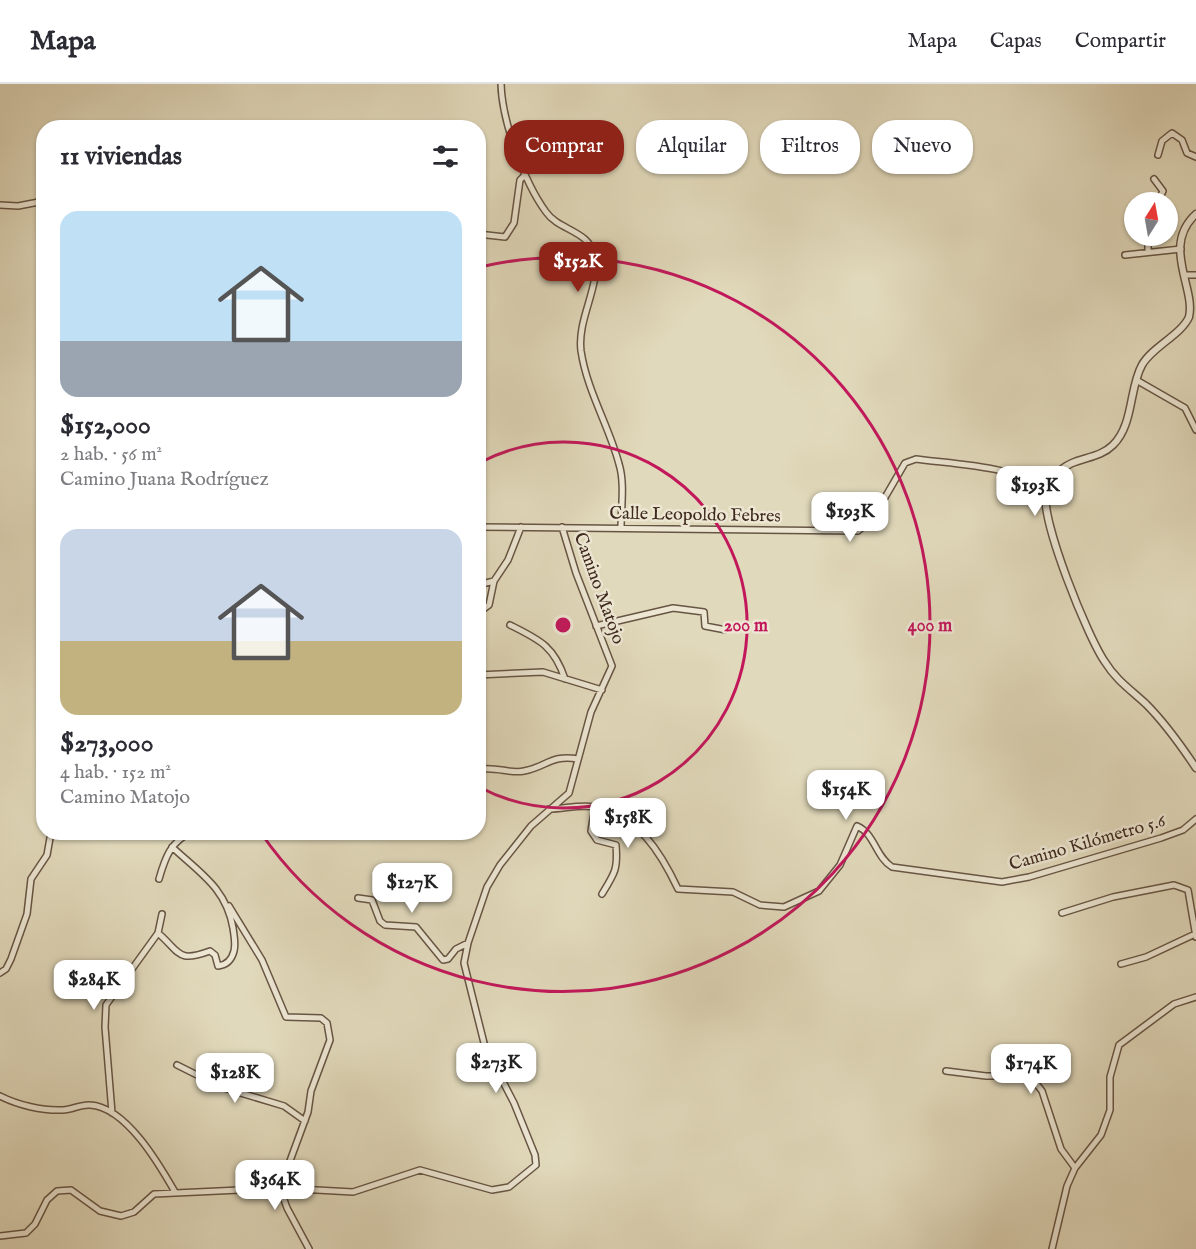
<!DOCTYPE html>
<html lang="es">
<head>
<meta charset="utf-8">
<style>
	body { margin:0; font-family:"IM FELL English",serif; background:#f7f7f7; color:#2b2b33; height:100vh; display:flex; flex-direction:column; font-size:22px; white-space:nowrap }
	* { box-sizing:border-box; margin:0 }
	p { font-size:20px; color:#7c7c81 }
	.icon { flex:none; width:33px; height:33px; fill:none; stroke:currentColor; stroke-width:2; stroke-linecap:round; stroke-linejoin:round }
	.map { position:relative; flex:1; overflow:hidden }
	.side { position:absolute; left:36px; top:36px; width:450px; height:720px; display:flex; flex-direction:column; background:#fff; border-radius:24px; box-shadow:0 2px 4px #0004 }
	.side>* { flex:none }
	.hud { position:absolute; left:504px; top:36px; width:570px; height:54px; display:flex; gap:12px }
	.needle { width:39px; rotate:11deg }
	.tools { position:absolute; left:1124px; top:108px; display:grid; gap:12px }
	.tools a { display:grid; place-items:center; width:54px; height:54px; border-radius:50%; background:#fff; box-shadow:0 2px 4px #0004; font-size:30px }
	.price { position:absolute; translate:-50% -51px; padding:0 14px; border-radius:12px; background:#fff; color:#222; font-size:20px; line-height:39px; filter:drop-shadow(0 2px 3px #0008) }
	.price::after { content:''; position:absolute; left:50%; top:36px; width:18px; height:14px; margin-left:-9px; background:inherit; clip-path:polygon(0 0,100% 0,50% 100%) }
	.price.active { background:#8f2418; color:#fff }
	ul { padding:0; list-style:none }
	li { display:grid; align-content:center; gap:12px; height:318px; padding:0 24px }
	li span { display:grid; place-items:center; height:186px; border-radius:18px; color:#555 }
	li>.icon { margin-inline-start:auto }
	span .icon { width:108px; height:108px; fill:#fffc; stroke-width:1 }
	li b { font-size:26px }
	h2 { display:flex; justify-content:space-between; align-items:center; height:72px; padding:0 24px; font-size:26px }
	.tag { padding:0 21px; border-radius:24px; background:#fff; box-shadow:0 2px 4px #0004; font-size:21px; line-height:54px }
	.tag.active { background:#8f2418; color:#fff }
	header { display:flex; align-items:center; gap:36px; box-sizing:border-box; height:84px; padding:0 30px; background:#fff; border-bottom:2px solid #e1e1e2 }
	header strong { font-size:28px }
	nav { display:flex; gap:33px; margin-inline-start:auto; font-size:21px }
	.map>svg:first-child { display:block }
	.lines { fill:none; stroke-linecap:round; stroke-linejoin:round }
	.minor-casing { stroke:#675544; stroke-width:8 }
	.tertiary-casing { stroke:#675544; stroke-width:9 }
	.minor { stroke:#ece6d3; stroke-width:5 }
	.tertiary { stroke:#ece6d3; stroke-width:6 }
	.ring { fill:none; stroke:#c2185b; stroke-width:3 }
	.labels { text-anchor:middle; stroke-width:5; stroke-linejoin:round; paint-order:stroke }
	.street-label { font-size:18px; fill:#3e291d; stroke:#ece6d3 }
	.centre { fill:#c2185b; stroke:#ece6d3; stroke-width:3 }
	.ring-label { font-size:18px; text-anchor:middle; font-weight:bold; fill:#c2185b; stroke:#ece6d3; stroke-width:5; stroke-linejoin:round; paint-order:stroke }
</style>
</head>
<body>
<header>
<strong>Mapa</strong>
<nav><a>Mapa</a><a>Capas</a><a>Compartir</a></nav>
</header>
<div class="map">
<svg width="1196" height="1165" viewBox="0 0 1196 1165">
	<rect width="100%" height="100%" fill="#e1d9bb"/>
	<filter id="stains"><feTurbulence type="fractalNoise" baseFrequency=".00333" numOctaves="4"/><feColorMatrix values="0 0 0 0 .2 0 0 0 0 .09 0 0 0 0 .02 0 0 0 .5 -.17"/></filter>
	<radialGradient id="worn" r=".72"><stop offset=".6" stop-color="#630" stop-opacity="0"/><stop offset="1" stop-color="#630" stop-opacity=".3"/></radialGradient>
	<g class="lines">
		<defs>
			<path id="minor" d="M 501,0 C 502,37 524,98 546,128 C 559,147 590,146 595,173 C 600,204 577,235 581,267 C 587,307 609,342 619,380 C 625,399 621,424 621,444
				M 1158,71 L 1162,57 L 1172,49 L 1182,56 L 1187,69 L 1196,73
				M 1154,95 L 1163,107 L 1158,118
				M 0,121 L 18,122 L 44,117
				M 478,150 L 505,153 L 514,139 L 520,96 L 525,91
				M 1148,152 L 1148,166
				M 1125,171 L 1181,165
				M 1186,191 L 1196,191
				M 1138,297 L 1185,324 L 1196,346
				M 478,443 L 858,447 L 873,434 L 905,379 L 916,375 C 950,380 1024,382 1046,408
				M 478,501 L 494,497
				M 478,529 L 489,521 L 494,497 L 508,476 L 521,443
				M 510,541 C 540,556 554,562 565,595
				M 596,542 L 673,524 L 704,528 L 705,542 L 726,546
				M 478,591 L 543,588 L 602,606
				M 482,685 C 498,683 511,690 524,687 C 546,683 552,670 578,675
				M 595,723 L 591,747 L 597,756 L 616,761 C 618,785 615,789 602,810
				M 549,725 C 564,725 580,720 595,723 C 638,731 661,769 678,805 L 733,808 L 760,821 L 784,823 L 819,807 L 840,781 L 857,742 C 875,750 875,772 892,783 L 1002,798 L 1029,793 L 1161,754 L 1183,746 L 1196,735
				M 159,795 C 165,774 171,756 193,748
				M 358,814 L 372,816 L 380,837 L 385,841 L 416,843 L 443,876 L 448,875 L 456,865 L 468,859
				M 229,822 L 262,876 L 286,933 L 321,934 L 327,939 L 330,956 L 311,1007 L 308,1028 L 280,1104 L 287,1124 L 309,1165
				M 1062,829 L 1113,813 L 1174,801 L 1188,806 L 1196,853
				M 162,830 L 158,849 C 181,869 177,879 210,867 L 215,871 L 218,882 C 227,881 232,875 234,867 C 236,859 234,852 233,844 C 226,804 200,789 172,763
				M 1121,880 L 1146,873 L 1195,850
				M 0,889 L 6,885 L 11,875 L 27,830 L 31,795 L 47,771 L 50,754
				M 177,981 L 221,1003 L 284,1022 L 305,1037
				M 946,987 L 986,992 L 1026,992 L 1035,998 L 1042,1007 L 1061,1065 L 1075,1084
				M 0,1012 C 18,1021 42,1027 63,1026 C 72,1026 81,1020 90,1021 C 126,1023 159,1080 175,1108
				M 112,1029 L 105,943 L 106,921 L 158,849
				M 0,1152 L 26,1149 L 35,1140 L 47,1116 L 57,1107 L 71,1106 L 100,1127 L 121,1132 L 134,1128 L 154,1110 L 280,1104 L 353,1108 L 420,1086 L 492,1106 L 509,1103 L 536,1081 L 535,1071 L 514,1019 L 485,963 L 464,879 L 468,859 L 487,803 L 500,781 L 531,742 L 569,709 L 591,628 L 612,582 L 576,489 L 562,443
				M 1052,1165 L 1067,1102 L 1075,1084 L 1101,1051 L 1110,1026 L 1110,993 L 1119,961 L 1174,920 L 1196,913"/>
			<path id="tertiary" d="M 1196,130 C 1161,162 1196,204 1189,233 C 1181,251 1152,263 1142,281 C 1129,304 1134,340 1113,361 C 1097,377 1073,372 1058,389 C 1054,394 1047,403 1046,409 C 1040,435 1088,554 1105,578 C 1116,596 1131,606 1146,620 C 1164,638 1182,663 1196,684"/>
		</defs>
		<use href="#minor" class="minor-casing"/>
		<use href="#tertiary" class="tertiary-casing"/>
		<use href="#minor" class="minor"/>
		<use href="#tertiary" class="tertiary"/>
	</g>
	<g class="ring">
		<path d="M479 379A183 183 0 1 1 479 703"/>
		<path d="M480 183A367 367 0 1 1 261 749"/>
	</g>
	<g class="labels">
		<g class="street-label">
			<text transform="translate(695 430) rotate(1)" y="6">Calle Leopoldo Febres</text>
			<text transform="translate(600 504) rotate(70)" y="6">Camino Matojo</text>
			<text transform="translate(1087 758) rotate(-16)" y="6">Camino Kilómetro 5.6</text>
		</g>
	</g>
	<circle cx="563" cy="541" r="9" class="centre"/>
	<g class="ring-label">
		<text x="746" y="547">200 m</text>
		<text x="930" y="547">400 m</text>
	</g>
	<rect width="100%" height="100%" filter="url(#stains)"/>
	<rect width="100%" height="100%" fill="url(#worn)"/>
</svg>
<div class="tools">
<a><svg class="needle" viewBox="-14 -14 28 28"><path d="M0-13l5 13h-10z" fill="#e53935"/><path d="M0 13l5-13h-10z" fill="#7c7c81"/></svg></a>
</div>
<b class="price active" style="left:578px;top:209px">$152K</b>
<b class="price" style="left:1035px;top:433px">$193K</b>
<b class="price" style="left:850px;top:459px">$193K</b>
<b class="price" style="left:846px;top:737px">$154K</b>
<b class="price" style="left:628px;top:765px">$158K</b>
<b class="price" style="left:412px;top:830px">$127K</b>
<b class="price" style="left:94px;top:927px">$284K</b>
<b class="price" style="left:496px;top:1010px">$273K</b>
<b class="price" style="left:1031px;top:1011px">$174K</b>
<b class="price" style="left:235px;top:1020px">$128K</b>
<b class="price" style="left:275px;top:1127px">$364K</b>
<div class="hud">
<a class="tag active">Comprar</a>
<a class="tag">Alquilar</a>
<a class="tag">Filtros</a>
<a class="tag">Nuevo</a>
</div>
<section class="side">
<h2>11 viviendas<svg class="icon" aria-label="filters" viewBox="0 0 24 24"><path d="M4 7h16M4 17h16"/><circle cx="9" cy="7" r="2"/><circle cx="15" cy="17" r="2"/></svg></h2>
<ul>
<li><span style="background:linear-gradient(#bfe0f5 70%,#9aa5b1 0)"><svg class="icon" aria-label="home" viewBox="0 0 24 24"><path d="M3 11l9-7 9 7M6 9v11h12V9"/></svg></span><div><b>$152,000</b><p>2 hab. · 56 m²</p><p>Camino Juana Rodríguez</p></div></li>
<li><span style="background:linear-gradient(#c9d6e8 60%,#c2b280 0)"><svg class="icon" aria-label="home" viewBox="0 0 24 24"><path d="M3 11l9-7 9 7M6 9v11h12V9"/></svg></span><div><b>$273,000</b><p>4 hab. · 152 m²</p><p>Camino Matojo</p></div></li>
</ul>
</section>
</div>
</body>
</html>
